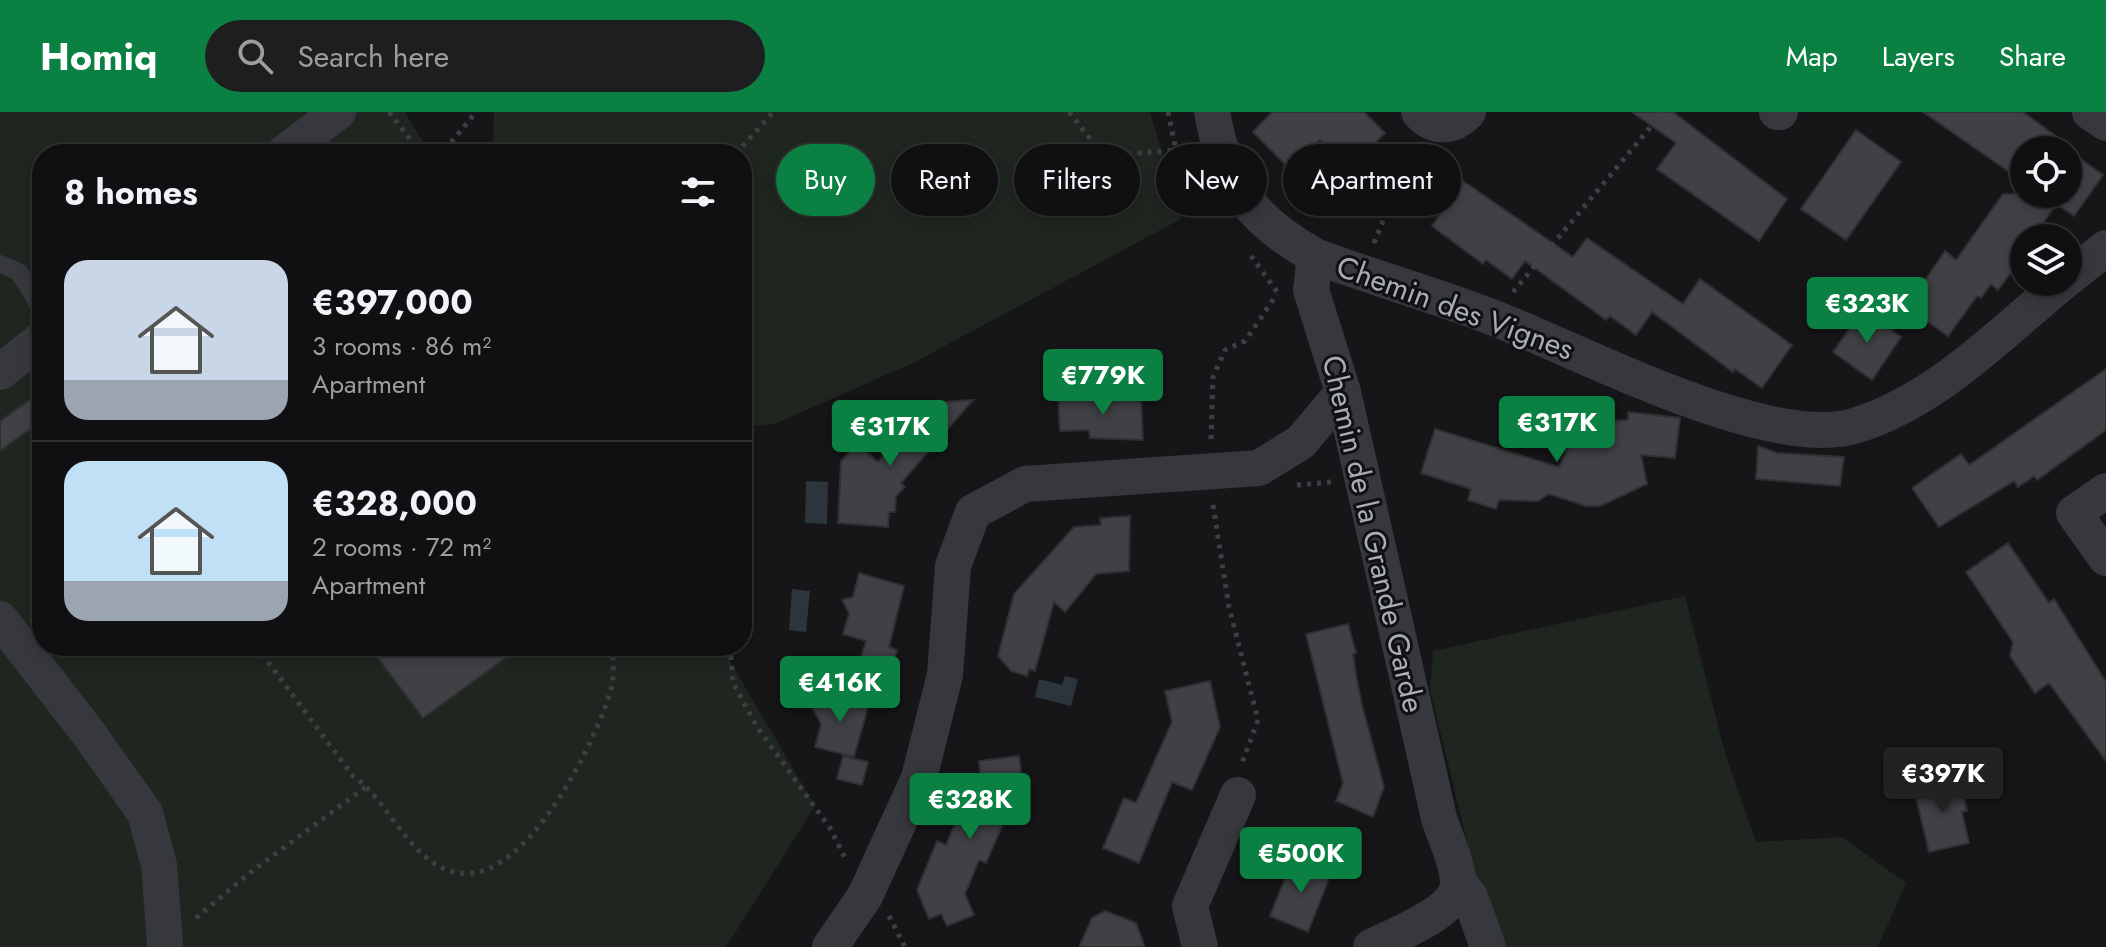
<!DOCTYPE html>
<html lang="en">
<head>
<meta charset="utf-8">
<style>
	body { margin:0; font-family:Jost,sans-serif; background:#1e1e20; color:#f1f3f6; height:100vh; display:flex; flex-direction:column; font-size:30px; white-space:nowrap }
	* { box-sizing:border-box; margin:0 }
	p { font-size:26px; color:#9c9d9f }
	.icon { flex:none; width:44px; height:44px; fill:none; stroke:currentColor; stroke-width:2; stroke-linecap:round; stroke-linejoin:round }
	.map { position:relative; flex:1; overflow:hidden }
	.panel { position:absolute; left:32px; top:32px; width:720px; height:512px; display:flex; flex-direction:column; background:#101012; border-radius:32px; box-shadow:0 4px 12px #0003,0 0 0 2px #303032 }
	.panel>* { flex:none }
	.banner { position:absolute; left:776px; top:32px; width:760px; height:72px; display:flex; gap:16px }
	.controls { position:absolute; left:2010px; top:24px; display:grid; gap:16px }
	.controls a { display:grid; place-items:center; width:72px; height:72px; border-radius:50%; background:#101012; box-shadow:0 4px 12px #0003,0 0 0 2px #303032; font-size:40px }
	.price { position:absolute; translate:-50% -68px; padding:0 18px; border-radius:8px; background:#0b8043; color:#fff; font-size:26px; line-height:52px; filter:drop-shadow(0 2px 4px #0008) }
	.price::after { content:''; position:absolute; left:50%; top:48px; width:24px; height:18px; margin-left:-12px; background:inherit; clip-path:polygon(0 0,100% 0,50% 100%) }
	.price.active { background:#222; color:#fff }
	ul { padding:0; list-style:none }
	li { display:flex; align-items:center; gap:24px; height:200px; padding:0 32px }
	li+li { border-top:2px solid #303032 }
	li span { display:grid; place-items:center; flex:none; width:224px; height:160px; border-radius:24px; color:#555 }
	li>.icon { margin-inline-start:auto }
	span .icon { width:96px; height:96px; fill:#fffc; stroke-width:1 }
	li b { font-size:34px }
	h2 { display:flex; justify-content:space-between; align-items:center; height:96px; padding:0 32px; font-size:34px }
	.chip { padding:0 28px; border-radius:36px; background:#101012; box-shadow:0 4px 12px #0003,0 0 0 2px #303032; font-size:28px; line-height:72px }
	.chip.active { background:#0b8043; color:#fff }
	header { display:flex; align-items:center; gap:48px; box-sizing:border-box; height:112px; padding:0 40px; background:#0b8043; color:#fff }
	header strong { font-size:38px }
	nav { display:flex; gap:44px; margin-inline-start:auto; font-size:28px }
	.search { width:560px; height:72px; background:#1e1e20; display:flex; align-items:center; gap:20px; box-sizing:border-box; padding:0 28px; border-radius:44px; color:#9c9d9f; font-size:30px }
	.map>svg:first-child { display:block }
	.green { fill:#1e261f }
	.water { fill:#2c353c }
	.building { fill:#404145; stroke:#303034; stroke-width:2 }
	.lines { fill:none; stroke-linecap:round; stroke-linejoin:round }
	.path { stroke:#3d3f44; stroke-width:5; stroke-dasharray:4 6; stroke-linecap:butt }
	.service { stroke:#37383d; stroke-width:18 }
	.minor { stroke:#37383d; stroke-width:36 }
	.labels { text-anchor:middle; stroke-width:6; stroke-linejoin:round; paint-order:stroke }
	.street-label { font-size:30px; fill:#a8adb8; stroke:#111113 }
</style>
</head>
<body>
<header>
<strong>Homiq</strong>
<div class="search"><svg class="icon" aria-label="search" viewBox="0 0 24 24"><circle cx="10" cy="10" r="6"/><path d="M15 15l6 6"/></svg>Search here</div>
<nav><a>Map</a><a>Layers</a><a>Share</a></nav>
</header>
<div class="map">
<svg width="2106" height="835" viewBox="0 0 2106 835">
	<rect width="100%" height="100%" fill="#161618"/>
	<path class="green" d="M 0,0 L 405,0 L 430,42 L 42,42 L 42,534 L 721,534 L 815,694 L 726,835 L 0,835 Z
		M 494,0 L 1150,0 L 1181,107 L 913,251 L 777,311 L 742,316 L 742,42 L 493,42 Z
		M 1685,484 L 1725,641 L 1756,730 L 1842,725 L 1906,771 L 1878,835 L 1493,835 L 1430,578 L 1433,539 Z"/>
	<path class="water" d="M 806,369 L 828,370 L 827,412 L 805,411 Z
		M 792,477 L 810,479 L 806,520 L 789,518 Z
		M 1065,564 L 1078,567 L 1071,594 L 1035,585 L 1039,567 L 1062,573 Z"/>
	<path class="building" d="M 1272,0 L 1364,0 L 1385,21 L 1351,54 L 1320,28 L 1290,57 L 1253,20 Z
		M 1632,0 L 1673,0 L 1787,87 L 1759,129 L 1657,57 L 1676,31 Z
		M 1923,0 L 2023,0 L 2064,30 L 2062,34 L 2068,38 L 2024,38 L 2024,70 Z
		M 1856,18 L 1901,50 L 1846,128 L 1801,97 Z
		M 2068,38 L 2103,63 L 2074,104 L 2056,92 L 2033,126 L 2024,126 L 2024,143 L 1998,178 L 1991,172 L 1981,186 L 1977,184 L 1948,224 L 1907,195 L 1945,139 L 1956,148 L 2003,82 L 2068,82 Z
		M 1463,69 L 1573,145 L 1587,126 L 1683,192 L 1700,167 L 1792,233 L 1762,276 L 1735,257 L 1733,260 L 1652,200 L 1636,223 L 1610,204 L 1606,208 L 1525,149 L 1512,167 L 1486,148 L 1483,152 L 1432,114 Z
		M 1863,198 L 1901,225 L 1872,268 L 1833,240 Z
		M 2106,257 L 2106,318 L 2037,368 L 2034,364 L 2018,375 L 2014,369 L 1939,415 L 1912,376 L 1961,342 L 1969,353 Z
		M 42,279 L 42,308 L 0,339 L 0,309 Z
		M 1088,284 L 1088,287 L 1141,284 L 1143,328 L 1090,326 L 1089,318 L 1060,319 L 1058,285 Z
		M 973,288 L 901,371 L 905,375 L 896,384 L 895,400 L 889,400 L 888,415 L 838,411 L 841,349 L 857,332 L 878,350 L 931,291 Z
		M 1628,300 L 1680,306 L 1675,346 L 1641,343 L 1647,372 L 1600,394 L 1586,394 L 1549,382 L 1538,389 L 1499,388 L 1496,397 L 1468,388 L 1471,377 L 1421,361 L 1435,317 L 1559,355 L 1568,336 L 1588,324 L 1588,310 L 1628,308 Z
		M 1758,334 L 1777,341 L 1844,345 L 1840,374 L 1756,367 Z
		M 1130,404 L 1129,459 L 1096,462 L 1065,500 L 1054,490 L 1035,559 L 1029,557 L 1027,564 L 1011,559 L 998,544 L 1014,482 L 1074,415 L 1101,413 L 1100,406 Z
		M 2008,431 L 2049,491 L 2054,487 L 2106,570 L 2106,649 L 2049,571 L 2035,581 L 2010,544 L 2013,530 L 1966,460 Z
		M 859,461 L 904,474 L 889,535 L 897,538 L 889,564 L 858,556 L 866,529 L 843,522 L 849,501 L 842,488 L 853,485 Z
		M 1348,512 L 1356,541 L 1353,542 L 1356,563 L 1362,593 L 1384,675 L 1373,705 L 1336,689 L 1343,671 L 1306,522 Z
		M 369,534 L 522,534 L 423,606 Z
		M 1210,569 L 1220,615 L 1192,678 L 1172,670 L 1139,751 L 1103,736 L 1124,686 L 1136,691 L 1172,610 L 1165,579 Z
		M 830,582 L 869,592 L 854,645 L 815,635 L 821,612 L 812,595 Z
		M 843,644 L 868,650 L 862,673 L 837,667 Z
		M 1019,644 L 1022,668 L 986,751 L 979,748 L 965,782 L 974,803 L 947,814 L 941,802 L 929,807 L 917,778 L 937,729 L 946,733 L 974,669 L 981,669 L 979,649 Z
		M 1960,667 L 1967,699 L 1962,700 L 1969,731 L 1929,740 L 1914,677 Z
		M 1293,746 L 1331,761 L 1308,820 L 1270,804 Z
		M 1105,799 L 1136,811 L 1145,835 L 1079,835 L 1092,806 Z"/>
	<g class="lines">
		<path class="path" d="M 389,0 L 416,35 L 460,42
			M 1069,0 L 1104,44 L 1176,38
			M 1168,0 L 1176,38 L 1192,61
			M 445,38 L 476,0
			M 736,42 L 773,0
			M 1374,131 L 1387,99 L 1431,42
			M 1251,144 L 1278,181
			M 1513,180 L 1663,0
			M 1211,327 L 1213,265 L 1225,238 L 1245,229 L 1277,182
			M 1297,373 L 1331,370
			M 1213,393 L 1229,495 L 1258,608 L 1242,651
			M 256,534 L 353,664 C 390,689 411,755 460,761 C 527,770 596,630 611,577 C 615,564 612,548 613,534
			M 730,534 L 733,571 L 757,615 L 830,716 L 845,746
			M 889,804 L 905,835
			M 196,806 L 247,763 L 367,674"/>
		<path class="service" d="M 0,152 L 19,160 L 42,198"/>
		<path class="minor" d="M 1212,0 C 1225,73 1251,108 1315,144 L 1311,178 L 1343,280 L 1439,706 C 1445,725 1458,751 1458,771 C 1457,801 1394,823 1371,835
			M 1419,0 C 1434,17 1453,16 1468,0
			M 1777,0 L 1780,0
			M 2090,0 L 2106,11
			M 283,42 L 338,0
			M 1315,144 C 1376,167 1439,184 1499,208 C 1583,241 1769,339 1854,314 C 1935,290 2000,222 2063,170
			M 2068,166 L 2106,136
			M 0,260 L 42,227
			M 2106,379 L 2074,401 L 2106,446
			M 0,507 L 89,622 L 145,701 L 159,753 L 165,832
			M 1458,769 L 1470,785 L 1488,835
			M 830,835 L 865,784 L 919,666 L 945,563 L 953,454 L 973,400 L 1025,372 L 1259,356 L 1301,330 L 1343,280
			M 1200,835 L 1190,794 L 1238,683"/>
	</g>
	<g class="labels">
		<g class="street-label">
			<text transform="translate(1455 196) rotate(20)" y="10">Chemin des Vignes</text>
			<text transform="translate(1373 422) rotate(77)" y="10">Chemin de la Grande Garde</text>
		</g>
	</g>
</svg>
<div class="controls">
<a><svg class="icon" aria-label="locate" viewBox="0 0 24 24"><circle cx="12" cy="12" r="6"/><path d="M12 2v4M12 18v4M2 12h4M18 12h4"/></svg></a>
<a><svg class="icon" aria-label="layers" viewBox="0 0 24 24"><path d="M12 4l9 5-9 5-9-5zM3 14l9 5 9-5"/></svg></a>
</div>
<b class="price" style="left:1867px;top:233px">€323K</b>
<b class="price" style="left:1103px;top:305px">€779K</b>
<b class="price" style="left:1557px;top:352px">€317K</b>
<b class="price" style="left:890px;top:356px">€317K</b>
<b class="price" style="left:840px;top:612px">€416K</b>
<b class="price active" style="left:1943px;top:703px">€397K</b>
<b class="price" style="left:970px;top:729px">€328K</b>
<b class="price" style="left:1301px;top:783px">€500K</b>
<div class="banner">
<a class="chip active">Buy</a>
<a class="chip">Rent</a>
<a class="chip">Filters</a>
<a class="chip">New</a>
<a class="chip">Apartment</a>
</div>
<section class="panel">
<h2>8 homes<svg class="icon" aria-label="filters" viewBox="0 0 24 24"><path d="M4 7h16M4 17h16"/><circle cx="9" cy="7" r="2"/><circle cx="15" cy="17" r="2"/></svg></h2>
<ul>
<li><span style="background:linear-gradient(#c9d6e8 75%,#9aa5b1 0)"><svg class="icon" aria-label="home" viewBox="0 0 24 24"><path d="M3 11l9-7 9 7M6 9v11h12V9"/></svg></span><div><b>€397,000</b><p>3 rooms · 86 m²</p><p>Apartment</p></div></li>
<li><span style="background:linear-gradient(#bfe0f5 75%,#9aa5b1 0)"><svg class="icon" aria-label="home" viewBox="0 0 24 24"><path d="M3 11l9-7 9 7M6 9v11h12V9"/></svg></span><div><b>€328,000</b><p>2 rooms · 72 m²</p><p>Apartment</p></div></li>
</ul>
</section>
</div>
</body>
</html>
